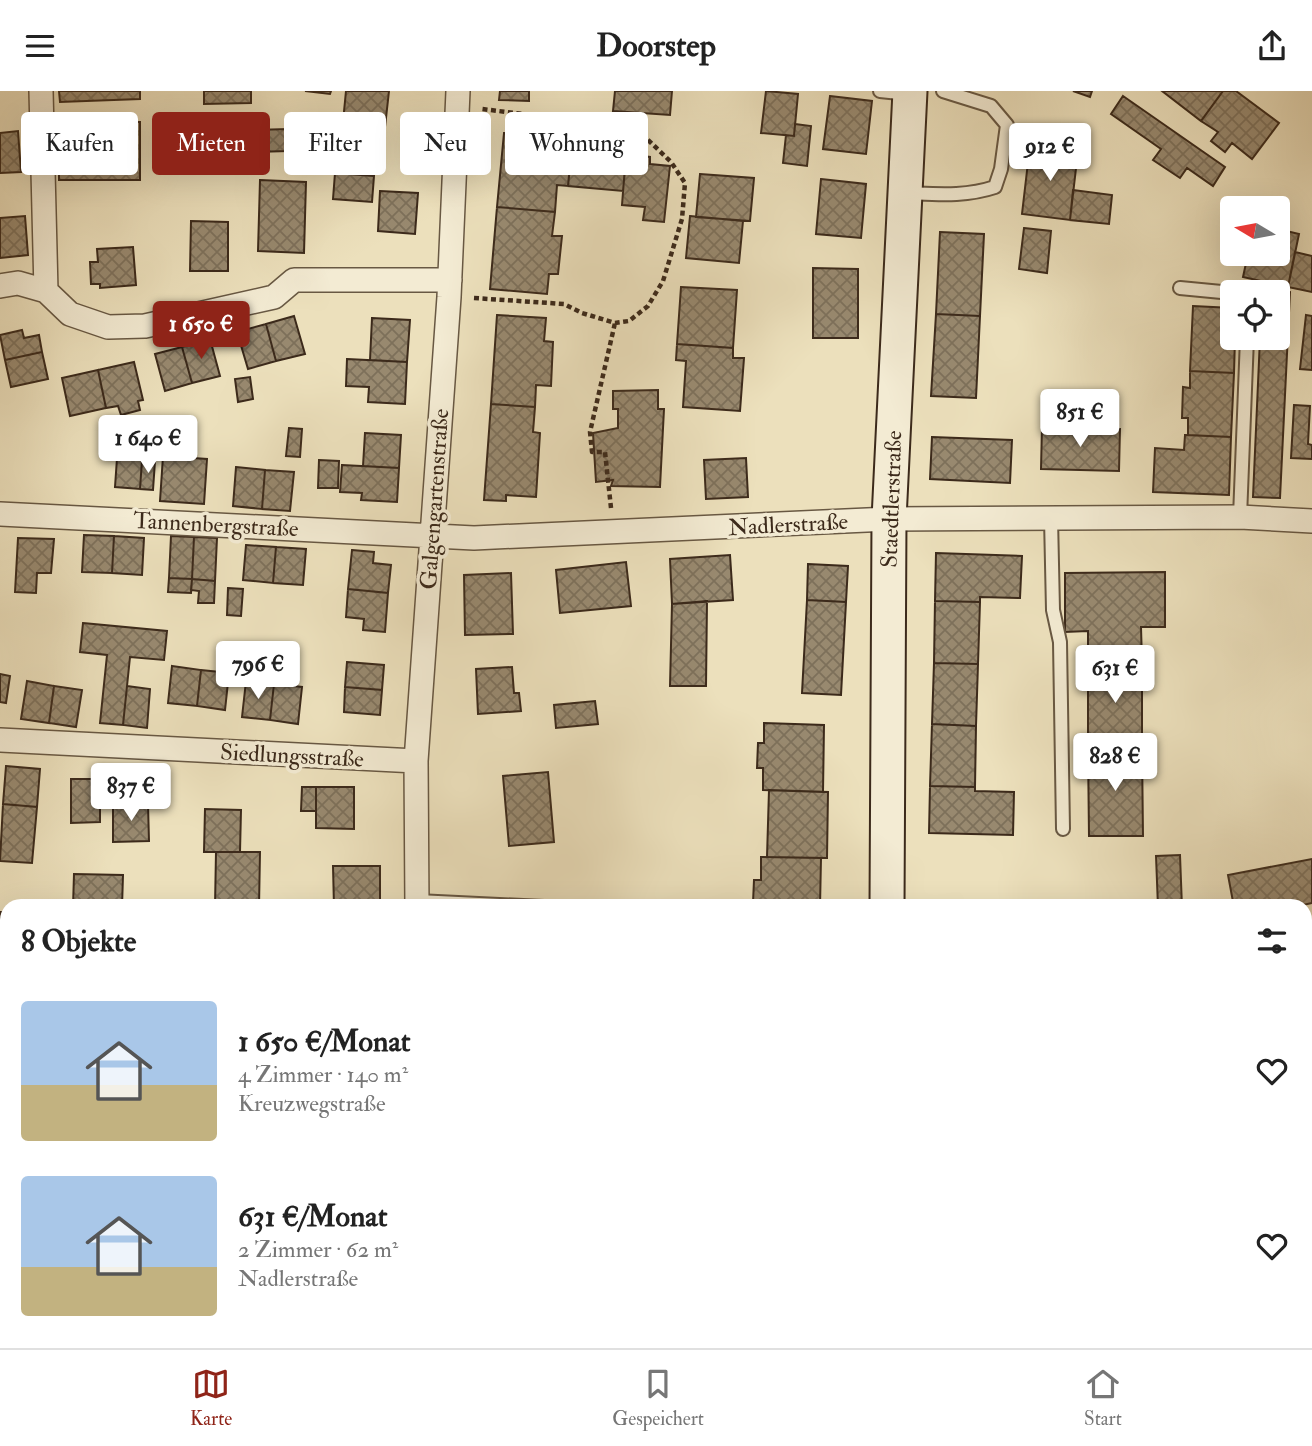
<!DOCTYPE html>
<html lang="de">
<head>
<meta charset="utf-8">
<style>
	body { margin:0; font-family:"IM FELL Double Pica",serif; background:#f6f6f6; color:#222; height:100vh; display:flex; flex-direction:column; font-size:26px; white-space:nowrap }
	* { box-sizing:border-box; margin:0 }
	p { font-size:23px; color:#767676 }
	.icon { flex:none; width:38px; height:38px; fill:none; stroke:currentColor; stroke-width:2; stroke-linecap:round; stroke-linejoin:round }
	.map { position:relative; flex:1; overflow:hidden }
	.drawer { position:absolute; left:0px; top:808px; width:1312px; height:450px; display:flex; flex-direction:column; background:#fff; border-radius:21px 21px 0 0; box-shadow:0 7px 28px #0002 }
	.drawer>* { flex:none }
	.banner { position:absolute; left:21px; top:21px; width:700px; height:63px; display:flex; gap:14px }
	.needle { width:46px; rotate:280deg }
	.controls { position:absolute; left:1220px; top:105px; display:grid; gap:14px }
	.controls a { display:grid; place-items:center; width:70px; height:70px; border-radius:7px; background:#fff; box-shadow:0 7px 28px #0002; font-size:35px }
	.price { position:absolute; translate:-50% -60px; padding:0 16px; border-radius:7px; background:#fff; color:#222; font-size:23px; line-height:46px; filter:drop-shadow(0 2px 4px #0008) }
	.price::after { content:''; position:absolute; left:50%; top:42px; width:21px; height:16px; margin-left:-10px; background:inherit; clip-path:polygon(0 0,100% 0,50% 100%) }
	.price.active { background:#8f2418; color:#fff }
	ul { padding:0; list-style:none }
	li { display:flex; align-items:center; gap:21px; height:175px; padding:0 21px }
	li span { display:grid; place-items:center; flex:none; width:196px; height:140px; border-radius:7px; color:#555 }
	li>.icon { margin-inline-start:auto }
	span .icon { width:84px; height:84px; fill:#fffc; stroke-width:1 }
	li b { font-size:30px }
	h2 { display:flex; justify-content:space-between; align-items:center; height:84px; padding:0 21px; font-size:30px }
	.tag { padding:0 24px; border-radius:7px; background:#fff; box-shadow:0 7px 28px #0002; font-size:24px; line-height:63px }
	.tag.active { background:#8f2418; color:#fff }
	header { display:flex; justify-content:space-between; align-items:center; height:91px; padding:0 21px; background:#fff; font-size:32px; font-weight:700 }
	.dock { display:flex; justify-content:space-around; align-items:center; height:98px; border-top:2px solid #e0e0e0; background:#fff; font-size:19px; color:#767676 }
	.dock a { display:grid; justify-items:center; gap:4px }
	.dock .active { color:#8f2418 }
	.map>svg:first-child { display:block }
	.building { fill:url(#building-cross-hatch); stroke:#3c2a1b; stroke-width:2 }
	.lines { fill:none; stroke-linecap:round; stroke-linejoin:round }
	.service-casing { stroke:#685843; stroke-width:16 }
	.minor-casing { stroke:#685843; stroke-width:26 }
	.secondary-casing { stroke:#3c2a1b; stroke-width:37 }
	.primary-casing { stroke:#3c2a1b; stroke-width:40 }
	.path { stroke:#3c2a1b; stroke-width:4.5; stroke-dasharray:5 3.5; stroke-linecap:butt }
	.service { stroke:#f3ebd3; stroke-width:12 }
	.minor { stroke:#f3ebd3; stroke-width:23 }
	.secondary { stroke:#f3ebd3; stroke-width:33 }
	.primary { stroke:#ece0bc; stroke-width:37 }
	.labels { text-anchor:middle; stroke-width:7; stroke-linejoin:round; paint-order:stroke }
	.street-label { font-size:23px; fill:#3c2a1b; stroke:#f3ebd3 }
</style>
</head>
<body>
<header><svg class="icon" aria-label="menu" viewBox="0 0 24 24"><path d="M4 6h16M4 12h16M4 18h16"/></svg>Doorstep<svg class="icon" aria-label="share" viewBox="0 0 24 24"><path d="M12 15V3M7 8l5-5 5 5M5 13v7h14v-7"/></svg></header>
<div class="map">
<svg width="1312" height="1257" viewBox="0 0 1312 1257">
	<defs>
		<pattern id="building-cross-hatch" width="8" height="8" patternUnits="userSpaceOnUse" patternTransform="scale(1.75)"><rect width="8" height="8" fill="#98896f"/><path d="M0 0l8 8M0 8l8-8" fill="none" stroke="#7d705a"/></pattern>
	</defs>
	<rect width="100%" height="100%" fill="#ece0bc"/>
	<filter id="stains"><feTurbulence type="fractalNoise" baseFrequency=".00286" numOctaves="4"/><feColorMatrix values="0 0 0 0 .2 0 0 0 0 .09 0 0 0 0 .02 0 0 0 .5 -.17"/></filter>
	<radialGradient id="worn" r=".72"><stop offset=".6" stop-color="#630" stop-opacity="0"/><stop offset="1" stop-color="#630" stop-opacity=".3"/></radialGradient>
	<path class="building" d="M 59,0 L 140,0 L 140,8 L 60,11 Z
		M 204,0 L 251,0 L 251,12 L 204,13 Z
		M 305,0 L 331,0 L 330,3 Z
		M 346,0 L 389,0 L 384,45 L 342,41 Z
		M 500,0 L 529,0 L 529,10 L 499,9 Z
		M 615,0 L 672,0 L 670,24 L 613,20 Z
		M 766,0 L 798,3 L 794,45 L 761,42 Z
		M 1073,0 L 1092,0 L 1090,6 Z
		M 1162,0 L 1223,0 L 1201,30 Z
		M 1223,0 L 1236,0 L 1279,32 L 1252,68 L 1232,52 L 1225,61 L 1211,50 L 1218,41 L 1201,30 Z
		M 830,5 L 872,10 L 866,63 L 823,58 Z
		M 1123,5 L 1225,76 L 1213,95 L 1187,77 L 1180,87 L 1153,69 L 1161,58 L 1111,23 Z
		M 59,30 L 140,31 L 140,89 L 59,89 Z
		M 795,33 L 811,35 L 807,75 L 783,72 L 786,44 L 794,45 Z
		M 288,38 L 288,60 L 254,61 L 253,39 Z
		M 18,40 L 21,81 L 0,82 L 0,42 Z
		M 504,42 L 573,48 L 568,95 L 557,94 L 555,121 L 497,116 Z
		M 193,49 L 244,49 L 244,72 L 193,73 Z
		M 572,52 L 627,57 L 623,100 L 568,95 Z
		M 1030,54 L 1078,60 L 1070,129 L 1022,123 Z
		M 626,63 L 650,66 L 650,73 L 670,75 L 664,131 L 643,129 L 645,116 L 622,114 Z
		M 335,82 L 374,85 L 372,111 L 333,108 Z
		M 700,83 L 754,87 L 750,130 L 696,126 Z
		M 821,88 L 866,93 L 861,147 L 816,143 Z
		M 260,89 L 306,91 L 304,162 L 258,160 Z
		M 1073,99 L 1112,104 L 1109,133 L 1070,129 Z
		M 380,100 L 418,102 L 415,143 L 378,140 Z
		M 497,116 L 555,121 L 552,145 L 562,145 L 558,183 L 549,183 L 547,203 L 490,198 Z
		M 25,125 L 28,164 L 0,167 L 0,127 Z
		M 690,125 L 743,130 L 739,172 L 686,167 Z
		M 191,130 L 228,131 L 228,180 L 190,180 Z
		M 1024,137 L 1051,140 L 1047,182 L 1019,178 Z
		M 1278,138 L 1299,143 L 1288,196 L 1243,186 L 1248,163 L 1278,163 Z
		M 940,141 L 984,143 L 980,225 L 936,223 Z
		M 133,156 L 136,194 L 100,197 L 100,193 L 91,193 L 90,171 L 98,171 L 97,158 Z
		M 1295,161 L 1312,165 L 1312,201 L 1288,196 Z
		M 813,177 L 858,178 L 858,247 L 813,247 Z
		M 1262,195 L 1290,201 L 1280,407 L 1253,406 L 1260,247 L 1278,247 L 1278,201 L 1262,201 Z
		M 681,196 L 737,199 L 733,257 L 677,253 Z
		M 1193,215 L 1232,217 L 1232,247 L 1235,247 L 1234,282 L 1190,280 Z
		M 936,223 L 980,225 L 976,307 L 931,305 Z
		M 497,224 L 546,227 L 544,250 L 553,251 L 551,295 L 536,294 L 535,316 L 491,313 Z
		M 1306,224 L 1312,225 L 1312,279 L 1300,278 Z
		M 294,225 L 305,263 L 276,270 L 266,233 Z
		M 372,227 L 410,229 L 407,271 L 370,269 Z
		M 266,233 L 276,270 L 248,278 L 237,241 Z
		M 22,239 L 24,247 L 39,244 L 42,261 L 5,269 L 0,244 Z
		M 210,248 L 220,285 L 192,292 L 182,256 Z
		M 677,253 L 733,257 L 733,267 L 744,267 L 740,320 L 683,316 L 686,270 L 676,269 Z
		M 182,256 L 192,292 L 165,300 L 155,263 Z
		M 42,261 L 48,288 L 11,296 L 5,269 Z
		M 347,268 L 407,271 L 405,313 L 368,311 L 369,296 L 346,295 Z
		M 134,271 L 143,309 L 138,310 L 140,319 L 121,324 L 118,315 L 106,317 L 98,279 Z
		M 98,279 L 106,317 L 70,325 L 62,287 Z
		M 1190,280 L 1234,282 L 1231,346 L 1188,344 L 1188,327 L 1182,327 L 1183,296 L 1190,297 Z
		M 250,286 L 253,308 L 238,311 L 235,288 Z
		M 658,299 L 658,318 L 664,318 L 660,396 L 611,395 L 613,389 L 596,391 L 593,342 L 618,337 L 618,318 L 613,318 L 613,300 Z
		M 491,313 L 535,316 L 533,341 L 540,342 L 536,406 L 506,404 L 506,410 L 484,409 Z
		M 1294,314 L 1310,315 L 1308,353 L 1312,354 L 1312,368 L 1291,367 Z
		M 1042,335 L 1120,338 L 1119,380 L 1041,378 Z
		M 289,337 L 302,338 L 300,366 L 286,365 Z
		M 365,342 L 401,344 L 399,377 L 363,375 Z
		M 1185,344 L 1231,346 L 1229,404 L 1153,401 L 1155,357 L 1184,359 Z
		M 932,346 L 1012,349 L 1010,392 L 930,388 Z
		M 163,365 L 207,368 L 204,413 L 160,410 Z
		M 117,367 L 142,369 L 140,398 L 115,396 Z
		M 746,367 L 748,406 L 706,408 L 704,369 Z
		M 142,369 L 155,370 L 153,399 L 140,398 Z
		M 319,369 L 339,370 L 338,397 L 318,397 Z
		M 342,374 L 399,377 L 397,411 L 361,409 L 362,402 L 340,401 Z
		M 236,376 L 265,379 L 262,418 L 233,415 Z
		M 265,379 L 294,381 L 290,420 L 262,418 Z
		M 84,444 L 114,445 L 112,482 L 82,481 Z
		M 114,445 L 144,447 L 142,484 L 112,482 Z
		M 171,445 L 194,446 L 192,488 L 169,487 Z
		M 194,446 L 217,447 L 215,490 L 192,488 Z
		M 18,447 L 54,448 L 51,482 L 37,482 L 36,502 L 15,501 Z
		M 246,454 L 276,456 L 273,492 L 243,489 Z
		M 276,456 L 306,458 L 303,494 L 273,492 Z
		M 352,459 L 374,461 L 373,472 L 391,474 L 388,502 L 348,498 Z
		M 936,462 L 1022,465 L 1020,507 L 980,506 L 980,511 L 935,510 Z
		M 730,464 L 733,509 L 672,513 L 670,468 Z
		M 626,471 L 631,515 L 560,522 L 556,479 Z
		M 808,473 L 848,475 L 846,511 L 807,509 Z
		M 1165,481 L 1165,536 L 1141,536 L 1142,571 L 1088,571 L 1088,540 L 1065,541 L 1065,482 Z
		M 511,482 L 513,543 L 465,544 L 464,484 Z
		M 169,487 L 192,488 L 191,502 L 168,501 Z
		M 192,488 L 215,490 L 214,512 L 198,512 L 199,500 L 191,499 Z
		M 228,497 L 243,498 L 241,525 L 227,524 Z
		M 348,498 L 388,502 L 385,541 L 363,539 L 364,528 L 346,526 Z
		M 807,509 L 846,511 L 841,604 L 802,602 Z
		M 707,510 L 706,595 L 670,595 L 672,513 Z
		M 935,510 L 980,511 L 978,573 L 934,572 Z
		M 83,532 L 167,540 L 164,569 L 130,566 L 123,634 L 100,632 L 107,564 L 80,561 Z
		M 347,571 L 384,574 L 382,599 L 345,596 Z
		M 1088,571 L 1142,571 L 1142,658 L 1088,658 Z
		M 934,572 L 978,573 L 976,635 L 932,633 Z
		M 172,575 L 201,579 L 197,615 L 168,612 Z
		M 512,576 L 514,602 L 519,602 L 521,620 L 478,623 L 476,578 Z
		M 201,579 L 229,582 L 225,619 L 197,615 Z
		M 0,583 L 10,585 L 6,612 L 0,611 Z
		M 27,590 L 54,595 L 49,632 L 21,628 Z
		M 246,590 L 274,593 L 270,629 L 242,626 Z
		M 274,593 L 302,596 L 298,633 L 270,629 Z
		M 54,595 L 82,599 L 76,636 L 49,632 Z
		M 127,595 L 150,598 L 147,637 L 123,634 Z
		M 345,596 L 382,599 L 380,624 L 344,621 Z
		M 595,610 L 598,633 L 556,637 L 554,614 Z
		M 764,632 L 824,634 L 823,701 L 763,699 L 763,677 L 757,677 L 758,652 L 764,652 Z
		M 932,633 L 976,635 L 975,696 L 930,695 Z
		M 1088,658 L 1142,658 L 1143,745 L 1089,745 Z
		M 6,675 L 40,678 L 37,716 L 3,713 Z
		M 548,681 L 554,751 L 509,755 L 503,685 Z
		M 71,688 L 100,688 L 100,731 L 71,732 Z
		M 930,695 L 975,696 L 975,700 L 1014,701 L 1013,744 L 929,742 Z
		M 302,696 L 316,696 L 316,720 L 301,720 Z
		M 316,696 L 354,696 L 354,738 L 316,737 Z
		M 769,699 L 828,701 L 827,767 L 767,766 Z
		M 3,713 L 37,716 L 32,772 L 0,770 Z
		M 113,713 L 148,713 L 149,750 L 113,751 Z
		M 205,718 L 241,719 L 240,761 L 204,761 Z
		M 216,761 L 260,761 L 259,816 L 215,816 Z
		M 1180,764 L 1182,816 L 1158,816 L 1156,765 Z
		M 761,766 L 821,767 L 820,816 L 760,816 L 760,812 L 753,812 L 754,789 L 761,789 Z
		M 1312,768 L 1312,812 L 1294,816 L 1234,816 L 1228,784 Z
		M 333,775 L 380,775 L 380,816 L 334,816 Z
		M 74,783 L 123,784 L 122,816 L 73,816 Z
		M 0,821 L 7,821 L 7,865 L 0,865 Z
		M 1306,925 L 1312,958 L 1312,962 L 1306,963 Z
		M 1312,962 L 1312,1040 L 1306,1044 L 1306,963 Z
		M 0,967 L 7,968 L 3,1007 L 0,1007 Z
		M 0,1036 L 7,1037 L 3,1082 L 0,1081 Z
		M 1312,1040 L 1312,1124 L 1306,1128 L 1306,1044 Z
		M 214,1251 L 245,1251 L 246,1257 L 215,1257 Z
		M 245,1251 L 291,1251 L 291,1254 L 270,1257 L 246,1257 Z
		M 291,1251 L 343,1251 L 292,1257 Z
		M 343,1251 L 344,1257 L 306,1257 Z
		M 390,1251 L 439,1251 L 440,1257 L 390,1257 Z
		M 971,1251 L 983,1251 L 984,1257 L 930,1257 Z
		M 1043,1251 L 1101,1251 L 1104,1256 L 1046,1257 Z
		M 1249,1251 L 1286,1251 L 1289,1257 L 1240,1257 Z"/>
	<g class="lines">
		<defs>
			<path id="service" d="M 880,0 L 909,3
				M 905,102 C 936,103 965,106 995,96 L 1001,78 L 1007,34 L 991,15 L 943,0
				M 1180,197 L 1232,202
				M 1240,426 L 1247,247
				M 1051,427 L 1053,519 L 1060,551 L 1063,738
				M 417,810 L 544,816"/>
			<path id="minor" d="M 41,0 L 46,200
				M 0,195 L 18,192 L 46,200 L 70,223 L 108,236 L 145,235 L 274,206 L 294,189 L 450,189
				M 0,423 L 474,447 L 889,428 L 1240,426 L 1312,430
				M 0,649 L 416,670
				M 417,816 L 416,670 L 449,206 L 458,0
				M 482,1251 L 483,1257"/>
			<path id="secondary" d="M 887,816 L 889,428 L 910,0
				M 900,1251 L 901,1257"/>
			<path id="primary" d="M 1306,1189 L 1312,1185
				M 1196,1257 L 1205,1251"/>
		</defs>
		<use href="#service" class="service-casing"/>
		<use href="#minor" class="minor-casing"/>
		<use href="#secondary" class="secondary-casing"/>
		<use href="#primary" class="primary-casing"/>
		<path class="path" d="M 474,207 L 564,213 L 582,222 L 615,232 L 629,230 L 648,215 L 663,190 L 682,128 L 685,92 L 671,71 L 643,44 L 613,34 L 482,18
			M 611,417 L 605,361 L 592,361 L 590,341 L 615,232"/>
		<use href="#service" class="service"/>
		<use href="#minor" class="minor"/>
		<use href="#secondary" class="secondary"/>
		<use href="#primary" class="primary"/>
	</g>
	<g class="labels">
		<g class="street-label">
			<text transform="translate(434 408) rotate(-86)" y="8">Galgengartenstraße</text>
			<text transform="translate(891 408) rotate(-88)" y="8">Staedtlerstraße</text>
			<text transform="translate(216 433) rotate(3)" y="8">Tannenbergstraße</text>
			<text transform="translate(788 433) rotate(-3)" y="8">Nadlerstraße</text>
			<text transform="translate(292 664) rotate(3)" y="8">Siedlungsstraße</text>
		</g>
	</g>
	<rect width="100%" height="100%" filter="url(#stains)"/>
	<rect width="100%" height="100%" fill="url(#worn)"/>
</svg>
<div class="controls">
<a><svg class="needle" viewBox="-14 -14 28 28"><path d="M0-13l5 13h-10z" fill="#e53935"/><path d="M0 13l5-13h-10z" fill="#767676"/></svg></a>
<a><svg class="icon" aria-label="locate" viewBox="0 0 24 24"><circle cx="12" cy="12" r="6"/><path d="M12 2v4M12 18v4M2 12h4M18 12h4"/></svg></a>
</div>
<b class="price" style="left:1050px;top:92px">912 €</b>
<b class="price active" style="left:201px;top:270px">1 650 €</b>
<b class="price" style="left:1080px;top:358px">851 €</b>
<b class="price" style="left:148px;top:384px">1 640 €</b>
<b class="price" style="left:258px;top:610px">796 €</b>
<b class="price" style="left:1115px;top:614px">631 €</b>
<b class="price" style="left:1115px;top:702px">828 €</b>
<b class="price" style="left:131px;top:732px">837 €</b>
<div class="banner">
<a class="tag">Kaufen</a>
<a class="tag active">Mieten</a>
<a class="tag">Filter</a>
<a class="tag">Neu</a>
<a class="tag">Wohnung</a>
</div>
<section class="drawer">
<h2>8 Objekte<svg class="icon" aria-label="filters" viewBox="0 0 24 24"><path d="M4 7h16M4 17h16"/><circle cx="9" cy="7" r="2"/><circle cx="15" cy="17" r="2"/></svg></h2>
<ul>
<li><span style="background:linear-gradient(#a9c7e8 60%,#c2b280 0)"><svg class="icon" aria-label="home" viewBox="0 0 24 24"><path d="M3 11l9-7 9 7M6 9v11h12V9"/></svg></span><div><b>1 650 €/Monat</b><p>4 Zimmer · 140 m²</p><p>Kreuzwegstraße</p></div><svg class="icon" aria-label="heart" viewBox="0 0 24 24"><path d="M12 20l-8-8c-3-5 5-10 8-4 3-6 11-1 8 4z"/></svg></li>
<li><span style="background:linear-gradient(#a9c7e8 65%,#c2b280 0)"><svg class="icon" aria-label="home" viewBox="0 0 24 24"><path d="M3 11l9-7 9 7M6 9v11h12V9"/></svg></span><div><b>631 €/Monat</b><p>2 Zimmer · 62 m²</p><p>Nadlerstraße</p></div><svg class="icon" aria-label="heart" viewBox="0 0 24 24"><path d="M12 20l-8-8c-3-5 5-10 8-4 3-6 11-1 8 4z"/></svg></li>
</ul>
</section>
</div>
<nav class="dock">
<a class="active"><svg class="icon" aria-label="map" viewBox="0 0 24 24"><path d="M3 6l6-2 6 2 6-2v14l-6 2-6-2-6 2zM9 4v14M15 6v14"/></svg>Karte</a>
<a><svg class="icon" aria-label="saved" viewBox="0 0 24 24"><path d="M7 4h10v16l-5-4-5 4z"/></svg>Gespeichert</a>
<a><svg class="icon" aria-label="home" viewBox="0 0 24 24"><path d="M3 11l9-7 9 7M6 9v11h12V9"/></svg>Start</a>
</nav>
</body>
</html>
